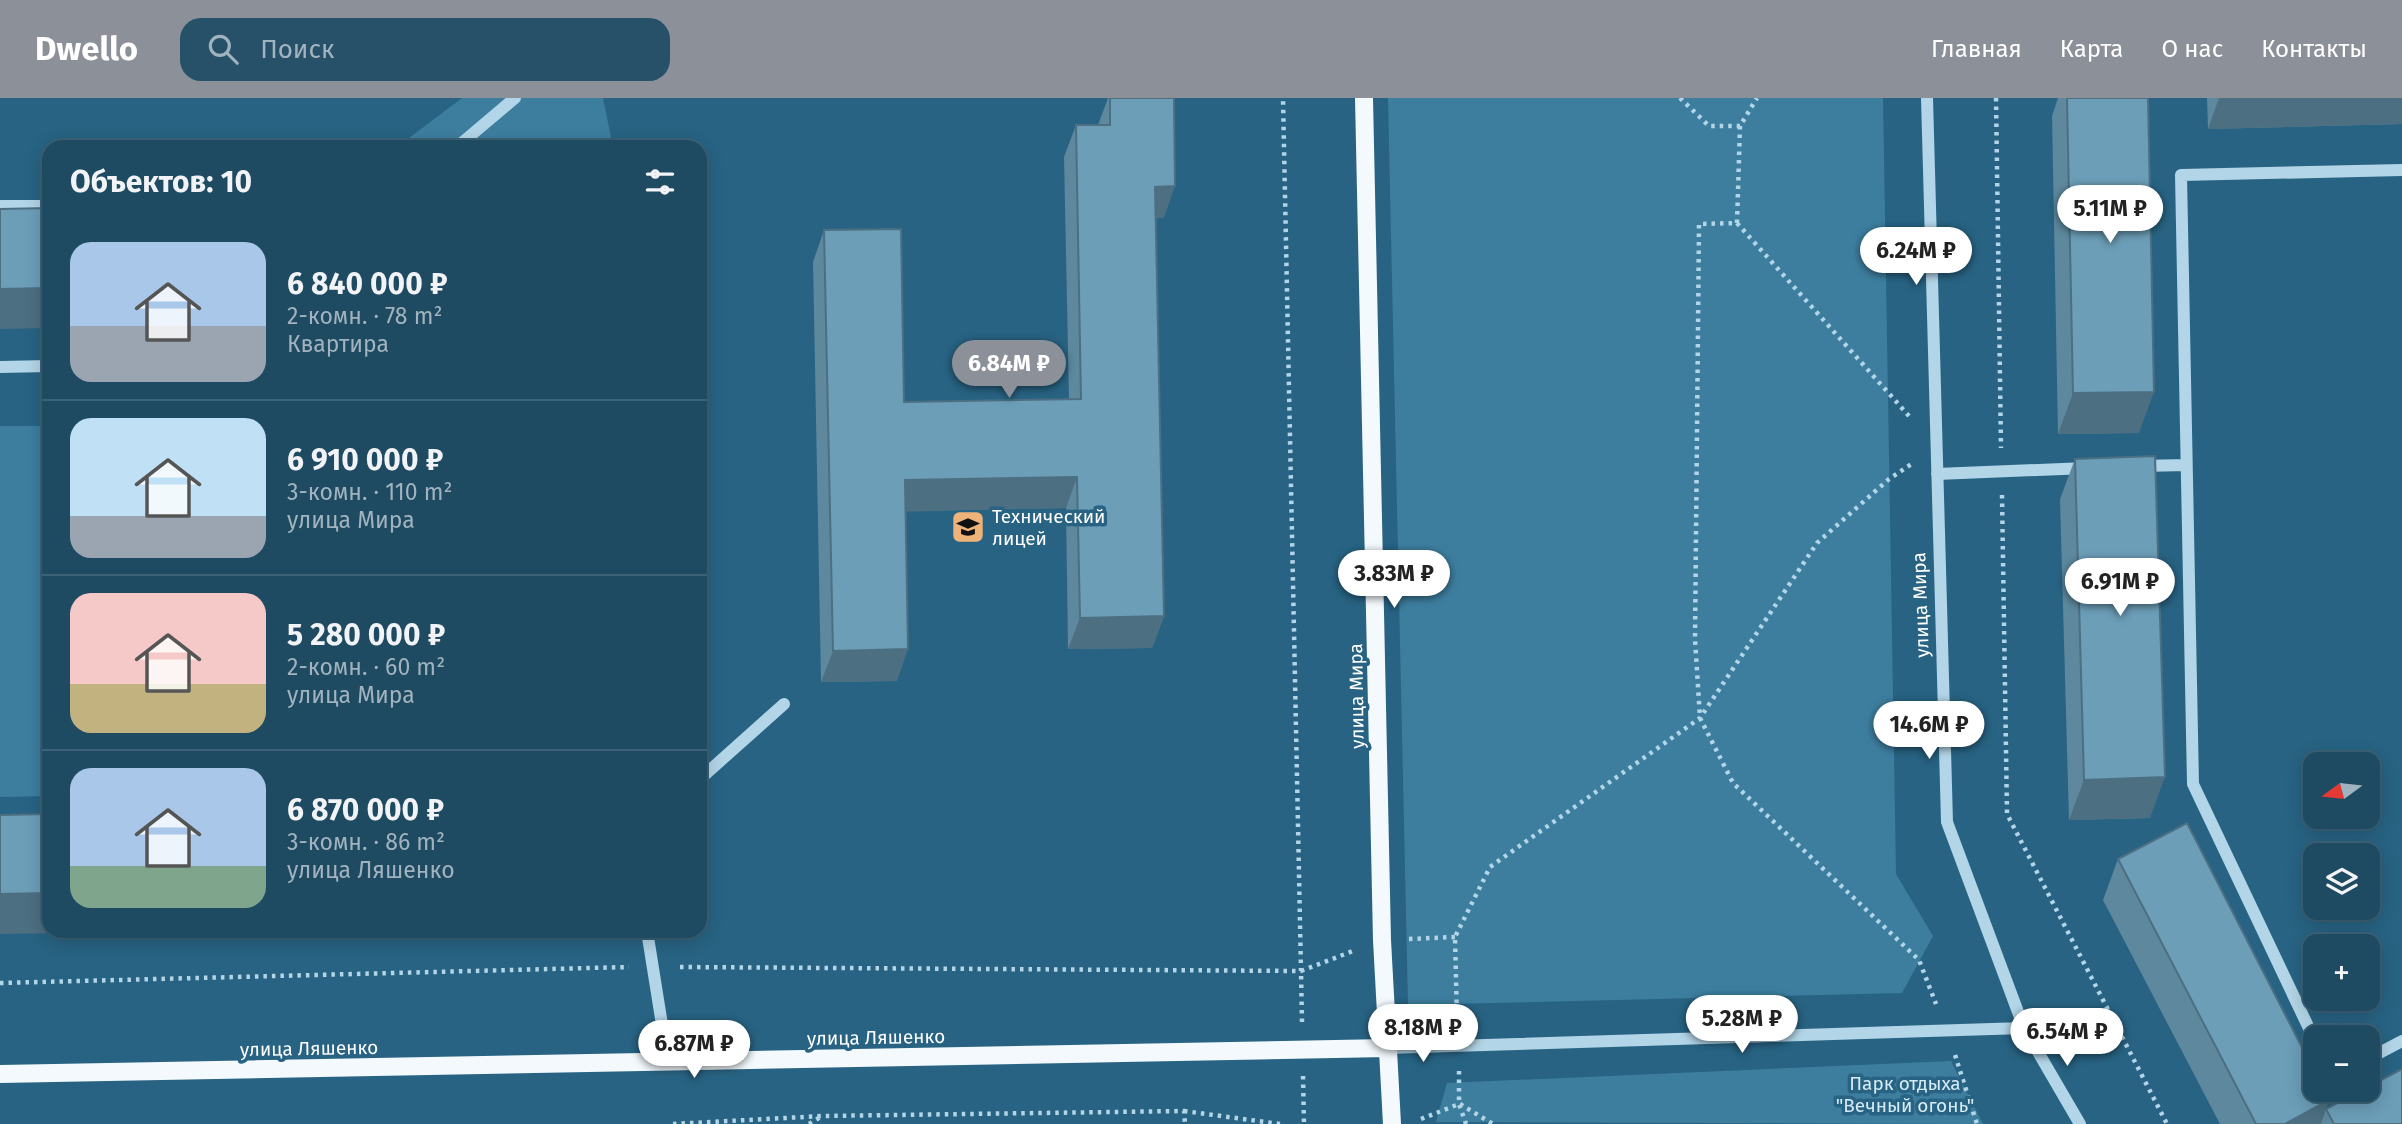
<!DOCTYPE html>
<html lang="ru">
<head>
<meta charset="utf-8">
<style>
	body { margin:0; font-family:"Fira Sans",sans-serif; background:#265168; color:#f1f3f6; height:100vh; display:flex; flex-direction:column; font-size:26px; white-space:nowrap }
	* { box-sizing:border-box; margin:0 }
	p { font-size:23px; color:#a1b3be }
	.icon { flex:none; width:38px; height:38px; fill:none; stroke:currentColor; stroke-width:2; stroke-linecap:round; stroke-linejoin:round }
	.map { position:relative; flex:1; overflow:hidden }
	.sheet { position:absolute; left:42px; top:42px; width:665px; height:798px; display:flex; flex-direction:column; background:#1e4a62; border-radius:21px; box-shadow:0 4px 18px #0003,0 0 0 2px #3c6277 }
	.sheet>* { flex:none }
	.needle { width:46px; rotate:255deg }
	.controls { position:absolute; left:2303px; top:654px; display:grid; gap:14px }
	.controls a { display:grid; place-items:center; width:77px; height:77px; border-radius:14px; background:#1e4a62; box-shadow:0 4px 18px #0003,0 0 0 2px #3c6277; font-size:35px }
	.price { position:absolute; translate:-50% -60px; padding:0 16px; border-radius:24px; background:#fff; color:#222; font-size:23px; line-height:46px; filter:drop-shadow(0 2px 4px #0008) }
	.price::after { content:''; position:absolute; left:50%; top:42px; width:21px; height:16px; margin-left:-10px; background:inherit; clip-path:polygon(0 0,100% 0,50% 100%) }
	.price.on { background:#8c9099; color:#fff }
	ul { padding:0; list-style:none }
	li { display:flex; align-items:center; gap:21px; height:175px; padding:0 28px }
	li+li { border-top:2px solid #3c6277 }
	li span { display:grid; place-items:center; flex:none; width:196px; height:140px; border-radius:21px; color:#555 }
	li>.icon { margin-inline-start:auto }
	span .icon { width:84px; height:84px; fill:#fffc; stroke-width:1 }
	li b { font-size:30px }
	h2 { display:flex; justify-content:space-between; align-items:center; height:84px; padding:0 28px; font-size:30px }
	header { display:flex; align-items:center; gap:42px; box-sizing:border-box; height:98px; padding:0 35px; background:#8c9099; color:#fff }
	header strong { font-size:33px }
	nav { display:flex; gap:38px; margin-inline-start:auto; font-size:24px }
	.search { width:490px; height:63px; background:#265168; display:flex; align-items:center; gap:18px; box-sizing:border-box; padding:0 24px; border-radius:21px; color:#a1b3be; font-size:26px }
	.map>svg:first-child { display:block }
	.green { fill:#3d7e9f }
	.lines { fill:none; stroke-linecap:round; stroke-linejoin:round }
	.path { stroke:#b2d5e7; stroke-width:4.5; stroke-dasharray:3.5 5; stroke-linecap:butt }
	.minor { stroke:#b2d5e7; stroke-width:12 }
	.major { stroke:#f3f9fd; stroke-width:18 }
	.wall { fill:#5d889e }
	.shaded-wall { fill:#4c6f81 }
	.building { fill:#6c9eb8; stroke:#4c6f81; stroke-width:2 }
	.labels { text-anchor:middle; stroke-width:7; stroke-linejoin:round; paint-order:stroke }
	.poi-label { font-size:19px; fill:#fff; stroke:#286383; text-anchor:start }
	.street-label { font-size:19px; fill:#fff; stroke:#286383 }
	.park-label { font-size:19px; fill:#d5ebf5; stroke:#286383 }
</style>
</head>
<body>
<header>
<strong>Dwello</strong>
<div class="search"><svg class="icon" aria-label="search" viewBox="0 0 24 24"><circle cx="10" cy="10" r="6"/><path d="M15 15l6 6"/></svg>Поиск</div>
<nav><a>Главная</a><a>Карта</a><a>О нас</a><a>Контакты</a></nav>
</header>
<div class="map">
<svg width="2402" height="1026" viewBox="0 0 2402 1026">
	<rect width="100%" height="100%" fill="#286383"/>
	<path class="green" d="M 462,0 L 603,0 L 613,49 L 397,49 Z
		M 1388,0 L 1883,0 L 1896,776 L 1933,838 L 1902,895 L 1408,907 Z
		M 0,328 L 49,328 L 49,698 L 0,699 Z
		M 1951,963 L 1983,1026 L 1436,1024 L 1447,985 Z"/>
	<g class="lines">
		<path class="path" d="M 1680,0 L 1709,28 L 1740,28
			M 1996,0 L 2001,350
			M 1737,125 L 1740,28 L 1757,0
			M 1909,318 L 1737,125 L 1699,126 L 1695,541 L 1700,620 L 1733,685 L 1919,862 L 1936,906
			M 2002,397 L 2007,716 L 2167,1026
			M 1409,841 L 1455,839
			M 680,869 L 1301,873 L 1283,0
			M 0,885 L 629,869
			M 1457,922 L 1455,839 L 1490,769 L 1700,620 L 1817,445 L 1889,381 L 1913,365
			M 1302,924 L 1301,873 L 1353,853
			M 1955,957 L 1977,1026
			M 1459,973 L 1459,1006 L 1466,1026
			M 1303,978 L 1304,1026
			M 1460,1006 L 1493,1026
			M 1184,1013 L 1280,1026
			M 1421,1021 L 1459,1006
			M 673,1026 L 822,1018 L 1184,1013 L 1185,1026
			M 809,1026 L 822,1018"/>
		<path class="minor" d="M 1927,0 L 1947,724 L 2024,930 L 2080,1026
			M 457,49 L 515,0
			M 0,108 L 49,108
			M 0,269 L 49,268
			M 2141,368 L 2186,367
			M 1937,376 L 2087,370
			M 700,681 L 784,606
			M 647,833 L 668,964
			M 2315,943 L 2193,686 L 2181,77 L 2402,72
			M 1387,950 L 2024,930
			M 2368,961 L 2402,943"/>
		<path class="major" d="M 1364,0 L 1382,842 L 1392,1026
			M 0,976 L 1387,950"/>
	</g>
	<path class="wall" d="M 1108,0 L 1174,0 L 1164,120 L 1156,120 L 1164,518 L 1152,550 L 1068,551 L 1066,410 L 905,413 L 897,583 L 821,584 L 813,164 L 824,132 L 904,304 L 1069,301 L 1064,59 L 1076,27 L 1098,27 Z
		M 2058,0 L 2148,0 L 2139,335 L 2058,336 L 2052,18 Z
		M 2207,0 L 2402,0 L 2402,26 L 2208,31 Z
		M 2075,361 L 2150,720 L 2069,722 L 2060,401 Z
		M 2118,761 L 2326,1011 L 2402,1026 L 2220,1026 L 2103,802 Z"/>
	<path class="shaded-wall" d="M 2219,0 L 2402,0 L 2402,26 L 2208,31 Z
		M 1175,88 L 1164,120 L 1144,120 L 1155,89 Z
		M 49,190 L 49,230 L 0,231 L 0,191 Z
		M 2154,294 L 2139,335 L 2058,336 L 2073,295 Z
		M 1077,379 L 1066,410 L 893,414 L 905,382 Z
		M 1164,518 L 1152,550 L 1068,551 L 1080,520 Z
		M 908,551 L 897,583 L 821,584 L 833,553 Z
		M 2165,679 L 2150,720 L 2069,722 L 2084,682 Z
		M 49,795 L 49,833 L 192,833 L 0,836 L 0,796 Z
		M 2329,1002 L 2321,1026 L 2285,1026 Z"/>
	<path class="building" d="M 1110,0 L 1174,0 L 1175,88 L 1155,89 L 1164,518 L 1080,520 L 1077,379 L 905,382 L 908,551 L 833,553 L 824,132 L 901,131 L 904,304 L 1081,301 L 1076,27 L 1110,27 Z
		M 2067,0 L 2148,0 L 2154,294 L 2073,295 Z
		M 49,110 L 49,190 L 0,191 L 0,111 Z
		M 2155,358 L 2165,679 L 2084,682 L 2075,361 Z
		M 49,716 L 49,795 L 0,796 L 0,717 Z
		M 2187,725 L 2315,975 L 2315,992 L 2324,992 L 2329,1002 L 2285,1026 L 2256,1026 L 2118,761 Z
		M 2402,971 L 2402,1026 L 2334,1026 L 2326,1011 L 2362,992 L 2368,992 L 2368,989 Z"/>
	<defs>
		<symbol id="school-square" viewBox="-11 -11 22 22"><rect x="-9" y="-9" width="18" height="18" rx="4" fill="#eeb378" stroke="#286383"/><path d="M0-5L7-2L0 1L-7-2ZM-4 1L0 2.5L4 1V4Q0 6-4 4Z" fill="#111"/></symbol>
	</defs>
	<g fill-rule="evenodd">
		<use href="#school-square" x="949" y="410" width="38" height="38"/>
	</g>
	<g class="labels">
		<g class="poi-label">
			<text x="992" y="425">Технический<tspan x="992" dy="22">лицей</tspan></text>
		</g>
		<g class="street-label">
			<text transform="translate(1920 507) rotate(-92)" y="7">улица Мира</text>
			<text transform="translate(1356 598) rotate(-91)" y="7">улица Мира</text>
			<text transform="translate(876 939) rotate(-1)" y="7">улица Ляшенко</text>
			<text transform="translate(309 950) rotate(-1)" y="7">улица Ляшенко</text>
		</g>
		<g class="park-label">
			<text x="1905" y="992">Парк отдыха<tspan x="1905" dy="22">"Вечный огонь"</tspan></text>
		</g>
	</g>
</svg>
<div class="controls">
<a><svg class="needle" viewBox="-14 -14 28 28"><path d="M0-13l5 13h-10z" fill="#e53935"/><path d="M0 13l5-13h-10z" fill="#a1b3be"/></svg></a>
<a><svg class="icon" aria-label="layers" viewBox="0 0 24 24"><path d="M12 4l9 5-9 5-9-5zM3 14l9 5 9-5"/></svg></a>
<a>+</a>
<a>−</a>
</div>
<b class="price" style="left:2110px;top:147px">5.11M ₽</b>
<b class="price" style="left:1916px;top:189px">6.24M ₽</b>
<b class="price on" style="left:1009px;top:302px">6.84M ₽</b>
<b class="price" style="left:1394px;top:512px">3.83M ₽</b>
<b class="price" style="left:2120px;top:520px">6.91M ₽</b>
<b class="price" style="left:1929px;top:663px">14.6M ₽</b>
<b class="price" style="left:1742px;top:957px">5.28M ₽</b>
<b class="price" style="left:1423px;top:966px">8.18M ₽</b>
<b class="price" style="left:2067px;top:970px">6.54M ₽</b>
<b class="price" style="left:694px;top:982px">6.87M ₽</b>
<section class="sheet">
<h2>Объектов: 10<svg class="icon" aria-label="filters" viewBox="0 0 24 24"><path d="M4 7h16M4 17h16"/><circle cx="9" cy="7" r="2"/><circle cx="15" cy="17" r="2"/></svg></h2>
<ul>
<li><span style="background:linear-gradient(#a9c7e8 60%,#9aa5b1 0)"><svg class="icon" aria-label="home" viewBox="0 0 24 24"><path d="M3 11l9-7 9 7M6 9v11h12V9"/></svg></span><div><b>6 840 000 ₽</b><p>2-комн. · 78 m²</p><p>Квартира</p></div></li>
<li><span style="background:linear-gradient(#bfe0f5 70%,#9aa5b1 0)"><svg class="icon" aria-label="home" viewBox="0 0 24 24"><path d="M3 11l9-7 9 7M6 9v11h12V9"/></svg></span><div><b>6 910 000 ₽</b><p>3-комн. · 110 m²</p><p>улица Мира</p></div></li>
<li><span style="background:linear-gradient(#f6c9c9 65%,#c2b280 0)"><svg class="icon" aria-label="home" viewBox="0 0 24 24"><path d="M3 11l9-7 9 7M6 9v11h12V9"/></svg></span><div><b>5 280 000 ₽</b><p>2-комн. · 60 m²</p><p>улица Мира</p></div></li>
<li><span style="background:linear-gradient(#a9c7e8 70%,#7fa58c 0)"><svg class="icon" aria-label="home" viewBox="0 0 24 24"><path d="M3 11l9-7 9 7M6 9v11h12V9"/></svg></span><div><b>6 870 000 ₽</b><p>3-комн. · 86 m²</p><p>улица Ляшенко</p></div></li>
</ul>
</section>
</div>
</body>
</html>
